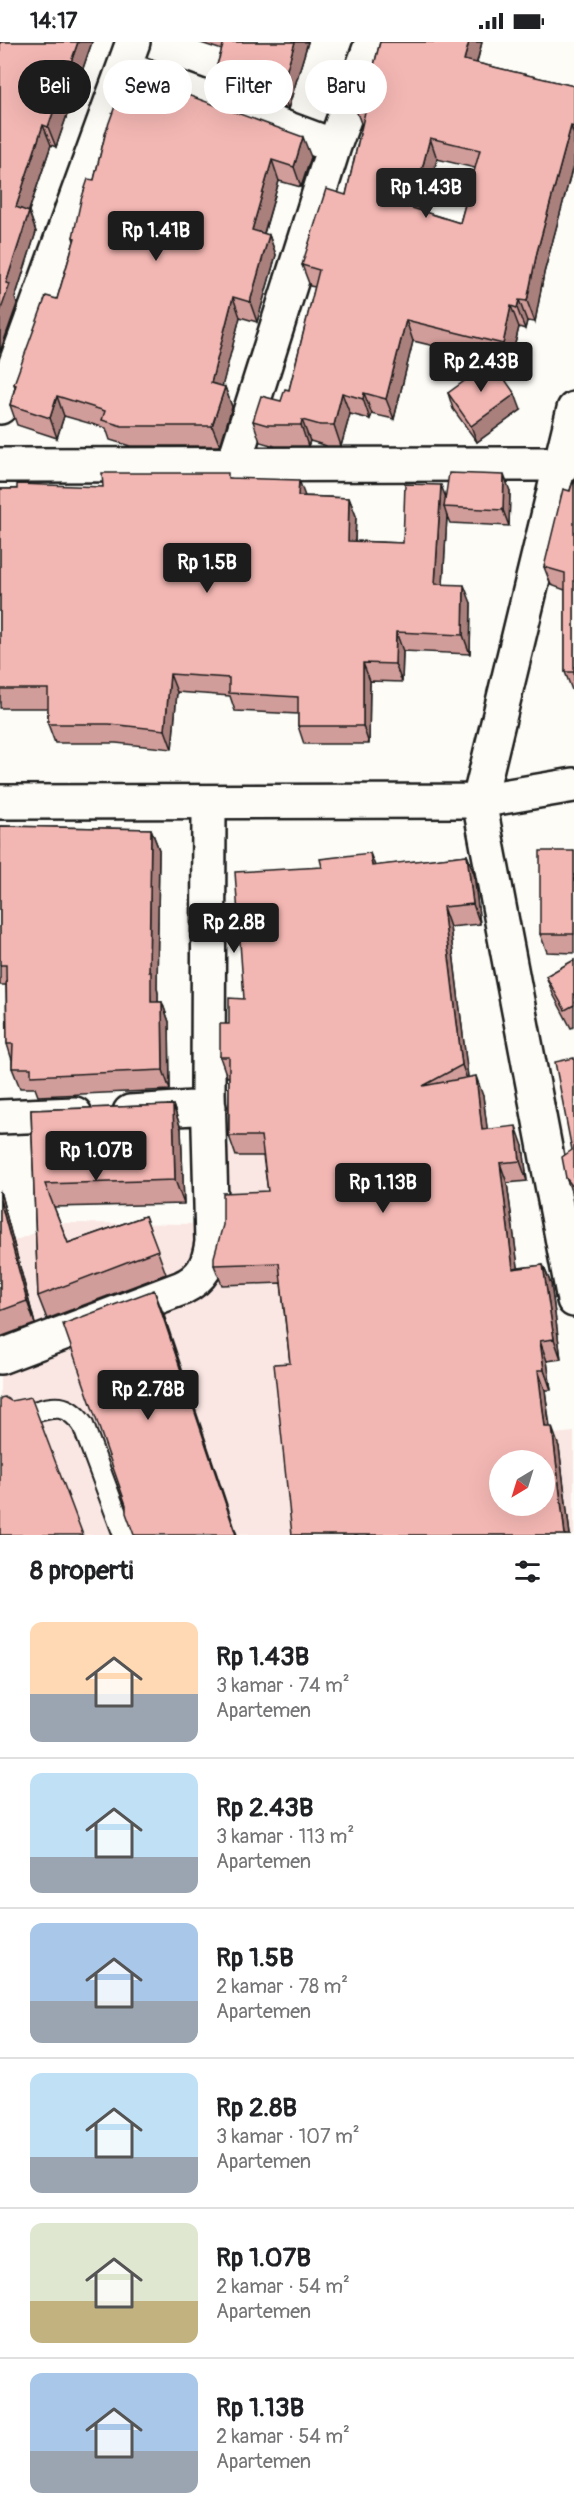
<!DOCTYPE html>
<html lang="id">
<head>
<meta charset="utf-8">
<style>
	body { margin:0; font-family:Pangolin,sans-serif; background:#f2f2f2; color:#202124; height:100vh; display:flex; flex-direction:column; font-size:22px; white-space:nowrap }
	* { box-sizing:border-box; margin:0 }
	p { font-size:20px; color:#757577 }
	.icon { flex:none; width:33px; height:33px; fill:none; stroke:currentColor; stroke-width:2; stroke-linecap:round; stroke-linejoin:round }
	.map { position:relative; height:1493px; overflow:hidden }
	.side { display:flex; flex-direction:column; background:#fff; flex:1 }
	.side>* { flex:none }
	.banner { position:absolute; left:18px; top:18px; width:538px; height:54px; display:flex; gap:12px }
	.needle { width:39px; rotate:218deg }
	.tools { position:absolute; left:489px; top:1408px; display:grid; gap:12px }
	.tools a { display:grid; place-items:center; width:66px; height:66px; border-radius:50%; background:#fff; box-shadow:0 6px 24px #0002; font-size:30px }
	.price { position:absolute; translate:-50% -51px; padding:0 14px; border-radius:6px; background:#1c1c1c; color:#fff; font-size:20px; line-height:39px; filter:drop-shadow(0 2px 3px #0008) }
	.price::after { content:''; position:absolute; left:50%; top:36px; width:18px; height:14px; margin-left:-9px; background:inherit; clip-path:polygon(0 0,100% 0,50% 100%) }
	.price.on { background:#222; color:#fff }
	ul { padding:0; list-style:none }
	li { display:flex; align-items:center; gap:18px; height:150px; padding:0 30px }
	li+li { border-top:2px solid #e0e0e0 }
	li span { display:grid; place-items:center; flex:none; width:168px; height:120px; border-radius:12px; color:#555 }
	li>.icon { margin-inline-start:auto }
	span .icon { width:72px; height:72px; fill:#fffc; stroke-width:1 }
	li b { font-size:26px }
	h2 { display:flex; justify-content:space-between; align-items:center; height:72px; padding:0 30px; font-size:26px }
	.chip { padding:0 21px; border-radius:27px; background:#fff; box-shadow:0 6px 24px #0002; font-size:21px; line-height:54px }
	.chip.on { background:#1c1c1c; color:#fff }
	.status { display:flex; justify-content:space-between; align-items:center; height:42px; padding:0 30px; background:#fff; direction:ltr }
	.status svg { height:16px; fill:currentColor }
	.map>svg:first-child { display:block }
	.built { fill:#fae7e3; fill-rule:evenodd }
	.lines { fill:none; stroke-linecap:round; stroke-linejoin:round }
	.lane-casing { stroke:#1c1c1c; stroke-width:24 }
	.street-casing { stroke:#1c1c1c; stroke-width:38 }
	.secondary-casing { stroke:#1c1c1c; stroke-width:38 }
	.lane { stroke:#fdfcf7; stroke-width:20 }
	.street { stroke:#fdfcf7; stroke-width:33 }
	.secondary { stroke:#fdfcf7; stroke-width:33 }
	.wall { fill:#d19d9a; stroke:#1c1c1c; stroke-width:1.5; fill-rule:evenodd }
	.shaded-wall { fill:#aa807d; stroke:#1c1c1c; stroke-width:1.5 }
	.building { fill:#f3b7b3; stroke:#1c1c1c; stroke-width:1.5; fill-rule:evenodd }
</style>
</head>
<body>
<div class="status"><b>14:17</b><svg viewBox="0 0 49 12"><path d="M0 12V9h3v3zM5 12V6h3v6zM10 12V3h3v9zM15 12V0h3v12zM26 1h20v11H26zM47 4h2v5h-2z"/></svg></div>
<div class="map">
<svg width="574" height="1493" viewBox="0 0 574 1493">
	<rect width="100%" height="100%" fill="#fdfcf7"/>
	<filter id="ink" filterUnits="userSpaceOnUse"><feTurbulence type="fractalNoise" baseFrequency=".0167" numOctaves="2"/><feDisplacementMap in="SourceGraphic" scale="12" xChannelSelector="R" yChannelSelector="G"/><feConvolveMatrix kernelMatrix="1 2 1 2 8 2 1 2 1" color-interpolation-filters="sRGB"/></filter>
	<g filter="url(#ink)">
		<path class="built" d="M 203,1101 L 349,1115 L 393,1406 L 574,1390 L 574,1493 L 0,1493 L 0,1204 L 61,1181 L 217,1182 ZM 500,1419 L 544,1419 L 544,1464 L 500,1464 Z"/>
		<g class="lines">
			<defs>
				<path id="lane" d="M 23,1373 C 50,1366 64,1357 83,1383 L 124,1493"/>
				<path id="street" d="M 124,26 L 334,104
					M 0,365 L 133,0
					M 574,367 L 479,759 L 574,1258
					M 0,423 L 561,422
					M 233,424 L 334,104 L 372,0
					M 130,1070 L 209,1065
					M 0,1075 L 75,1072
					M 0,1315 L 182,1246 C 203,1236 209,1222 212,1200 L 208,1050 L 209,761"/>
				<path id="secondary" d="M 0,760 L 479,759 L 574,743"/>
			</defs>
			<use href="#lane" class="lane-casing"/>
			<use href="#street" class="street-casing"/>
			<use href="#secondary" class="secondary-casing"/>
			<use href="#lane" class="lane"/>
			<use href="#street" class="street"/>
			<use href="#secondary" class="secondary"/>
		</g>
		<path class="wall" d="M 0,0 L 92,0 L 56,105 L 51,103 L 29,169 L 36,190 L 15,256 L 17,262 L 0,310 Z
			M 198,0 L 308,0 L 288,67 L 224,43 L 217,23 L 222,8 Z
			M 380,0 L 482,0 L 477,21 L 574,44 L 574,120 L 544,231 L 535,280 L 527,279 L 525,287 L 519,285 L 510,322 L 413,299 L 394,377 L 372,372 L 370,377 L 350,372 L 341,404 L 327,404 L 310,399 L 308,404 L 275,404 L 260,400 L 253,379 L 281,359 L 289,348 L 315,245 L 310,244 L 302,223 L 346,153 L 362,84 L 356,68 L 370,39 ZM 437,117 L 475,126 L 460,181 L 424,170 Z
			M 106,89 L 311,115 L 301,145 L 279,139 L 264,192 L 269,193 L 276,213 L 257,280 L 240,275 L 222,344 L 225,345 L 232,365 L 220,404 L 130,404 L 110,398 L 106,386 L 64,374 L 57,396 L 17,383 L 10,363 L 15,345 L 14,342 L 57,257 L 74,199 L 73,195 L 94,138 Z
			M 448,351 L 521,368 L 477,400 L 453,367 Z
			M 230,436 L 305,454 L 349,456 L 356,474 L 355,499 L 403,501 L 445,455 L 510,449 L 509,484 L 450,481 L 447,474 L 443,542 L 471,561 L 470,612 L 403,609 L 402,640 L 370,639 L 369,702 L 304,702 L 298,684 L 298,672 L 235,669 L 230,654 L 177,650 L 172,707 L 116,701 L 55,701 L 48,682 L 48,666 L 0,666 L 0,447 L 103,445 Z
			M 574,436 L 574,648 L 572,648 L 565,630 L 565,548 L 551,543 L 544,525 Z
			M 0,784 L 151,787 L 159,808 L 157,946 L 158,951 L 158,960 L 162,960 L 169,980 L 170,1048 L 38,1054 L 35,1046 L 20,1046 L 12,1026 L 12,1018 L 7,1002 L 6,943 L 0,943 Z
			M 574,809 L 574,911 L 547,910 L 540,892 Z
			M 467,813 L 474,832 L 480,882 L 450,885 L 468,1036 L 483,1054 L 487,1087 L 523,1104 L 527,1139 L 507,1141 L 518,1226 L 543,1223 L 551,1242 L 561,1317 L 547,1319 L 551,1348 L 545,1348 L 550,1385 L 559,1405 L 570,1493 L 292,1493 L 290,1321 L 281,1241 L 222,1243 L 214,1223 L 268,1149 L 263,1114 L 236,1114 L 229,1094 L 229,1035 L 227,1035 L 220,1015 L 229,982 L 244,957 L 375,824 Z
			M 574,918 L 574,985 L 571,986 L 553,952 L 546,934 Z
			M 574,1016 L 574,1156 L 566,1136 L 572,1108 Z
			M 173,1063 L 181,1087 L 184,1162 L 54,1165 L 68,1201 L 145,1174 L 166,1232 L 47,1277 L 38,1254 L 31,1068 Z
			M 0,1149 L 35,1282 L 0,1295 Z"/>
		<path class="shaded-wall" d="M 78,0 L 92,0 L 56,105 L 48,85 Z
			M 295,0 L 308,0 L 288,67 L 281,47 Z
			M 469,0 L 482,0 L 472,39 L 464,18 Z
			M 43,83 L 51,103 L 23,186 L 16,165 Z
			M 571,84 L 574,93 L 574,120 L 544,231 L 535,280 L 527,259 L 537,210 Z
			M 303,95 L 311,115 L 301,145 L 294,125 Z
			M 430,96 L 437,117 L 420,187 L 412,166 Z
			M 272,118 L 279,139 L 259,208 L 252,188 Z
			M 29,170 L 36,190 L 15,256 L 17,262 L 0,310 L 0,270 L 6,241 Z
			M 269,193 L 276,213 L 257,280 L 250,260 Z
			M 233,255 L 240,275 L 218,361 L 211,341 Z
			M 519,258 L 527,279 L 525,287 L 517,266 Z
			M 511,264 L 519,285 L 510,322 L 503,302 Z
			M 406,278 L 413,299 L 394,377 L 386,357 Z
			M 225,345 L 232,365 L 220,404 L 212,384 Z
			M 342,351 L 350,372 L 341,404 L 334,383 Z
			M 364,351 L 372,372 L 370,377 L 363,357 Z
			M 515,352 L 521,368 L 477,400 L 471,384 Z
			M 57,354 L 64,374 L 57,396 L 50,376 Z
			M 302,378 L 310,399 L 308,404 L 301,383 Z
			M 504,433 L 510,449 L 509,484 L 503,468 Z
			M 299,438 L 306,457 L 298,454 Z
			M 441,443 L 448,461 L 444,465 L 447,474 L 442,560 L 435,542 Z
			M 349,456 L 356,474 L 354,517 L 348,499 Z
			M 464,543 L 471,561 L 470,612 L 463,593 Z
			M 396,590 L 403,609 L 402,640 L 395,622 Z
			M 363,621 L 370,639 L 369,702 L 363,684 Z
			M 170,632 L 177,650 L 172,707 L 165,688 Z
			M 151,787 L 159,808 L 157,946 L 158,951 L 158,980 L 151,960 L 149,930 Z
			M 370,811 L 378,831 L 372,824 Z
			M 467,813 L 474,832 L 480,882 L 473,862 Z
			M 443,865 L 450,885 L 469,1043 L 462,1023 Z
			M 162,960 L 169,980 L 170,1048 L 163,1028 Z
			M 476,1034 L 483,1054 L 490,1108 L 482,1088 Z
			M 173,1063 L 181,1087 L 184,1162 L 175,1138 Z
			M 516,1084 L 523,1104 L 527,1139 L 520,1119 Z
			M 500,1121 L 507,1141 L 521,1247 L 513,1227 Z
			M 0,1149 L 35,1282 L 27,1259 L 0,1158 Z
			M 543,1223 L 551,1242 L 561,1317 L 554,1297 Z
			M 154,1248 L 164,1273 L 237,1493 L 236,1493 Z
			M 540,1299 L 547,1319 L 551,1348 L 544,1328 Z
			M 538,1328 L 545,1348 L 552,1405 L 545,1385 Z
			M 552,1385 L 559,1405 L 570,1493 L 565,1493 Z"/>
		<path class="building" d="M 0,0 L 78,0 L 48,85 L 43,83 L 16,165 L 29,170 L 6,241 L 10,242 L 0,270 Z
			M 224,0 L 295,0 L 281,47 L 217,23 Z
			M 380,0 L 469,0 L 464,18 L 574,44 L 574,85 L 571,84 L 537,210 L 527,259 L 519,258 L 517,266 L 511,264 L 503,302 L 406,278 L 386,357 L 364,351 L 363,357 L 342,351 L 334,383 L 320,383 L 302,378 L 301,383 L 267,383 L 253,379 L 261,354 L 281,359 L 285,347 L 289,348 L 319,228 L 302,223 L 326,147 L 346,153 L 365,70 L 356,68 L 363,38 L 370,39 ZM 430,96 L 480,108 L 460,181 L 412,166 Z
			M 127,31 L 303,95 L 294,125 L 272,118 L 252,188 L 269,193 L 250,260 L 233,255 L 211,341 L 225,345 L 212,384 L 122,384 L 102,378 L 105,369 L 57,354 L 50,376 L 10,363 L 16,343 L 14,342 L 46,254 L 57,257 L 75,196 L 73,195 L 81,158 L 88,137 L 94,138 L 106,89 Z
			M 492,319 L 515,352 L 471,384 L 448,351 Z
			M 102,431 L 228,431 L 228,436 L 299,438 L 298,454 L 349,456 L 348,499 L 403,501 L 405,442 L 441,443 L 435,542 L 464,543 L 463,593 L 396,590 L 395,622 L 363,621 L 363,684 L 298,684 L 298,655 L 229,651 L 229,636 L 170,632 L 165,688 L 109,682 L 48,682 L 48,647 L 0,647 L 0,447 L 17,447 L 17,442 L 103,445 Z
			M 449,431 L 504,433 L 503,468 L 444,465 Z
			M 574,436 L 574,630 L 565,630 L 565,531 L 544,525 L 563,447 L 570,449 Z
			M 0,784 L 151,787 L 149,930 L 151,930 L 151,960 L 162,960 L 163,1028 L 31,1034 L 31,1026 L 12,1026 L 13,1002 L 7,1002 L 6,923 L 0,923 Z
			M 540,809 L 574,809 L 574,892 L 540,892 Z
			M 370,811 L 372,824 L 467,813 L 473,862 L 443,865 L 462,1023 L 423,1044 L 476,1034 L 482,1088 L 516,1084 L 520,1119 L 500,1121 L 513,1227 L 543,1223 L 554,1297 L 540,1299 L 544,1328 L 538,1328 L 545,1385 L 552,1385 L 565,1493 L 292,1493 L 274,1322 L 290,1321 L 279,1221 L 214,1223 L 214,1215 L 223,1183 L 223,1151 L 268,1149 L 261,1094 L 229,1094 L 229,1015 L 220,1015 L 220,982 L 229,982 L 229,956 L 244,957 L 235,830 L 322,825 L 320,817 ZM 500,1419 L 544,1419 L 544,1464 L 500,1464 Z
			M 574,918 L 574,963 L 565,968 L 546,934 Z
			M 574,1016 L 574,1146 L 566,1136 L 562,1115 L 572,1108 L 555,1020 Z
			M 173,1063 L 175,1138 L 45,1142 L 68,1201 L 145,1174 L 158,1208 L 38,1254 L 31,1068 Z
			M 0,1158 L 27,1259 L 0,1269 Z
			M 154,1248 L 236,1493 L 134,1493 L 126,1471 L 126,1463 L 63,1282 Z
			M 4,1355 L 11,1359 L 31,1355 L 83,1493 L 0,1493 L 0,1356 Z"/>
	</g>
</svg>
<div class="tools">
<a><svg class="needle" viewBox="-14 -14 28 28"><path d="M0-13l5 13h-10z" fill="#e53935"/><path d="M0 13l5-13h-10z" fill="#757577"/></svg></a>
</div>
<b class="price on" style="left:426px;top:177px">Rp 1.43B</b>
<b class="price" style="left:156px;top:220px">Rp 1.41B</b>
<b class="price" style="left:481px;top:351px">Rp 2.43B</b>
<b class="price" style="left:207px;top:552px">Rp 1.5B</b>
<b class="price" style="left:234px;top:912px">Rp 2.8B</b>
<b class="price" style="left:96px;top:1140px">Rp 1.07B</b>
<b class="price" style="left:383px;top:1172px">Rp 1.13B</b>
<b class="price" style="left:148px;top:1379px">Rp 2.78B</b>
<div class="banner">
<a class="chip on">Beli</a>
<a class="chip">Sewa</a>
<a class="chip">Filter</a>
<a class="chip">Baru</a>
</div>
</div>
<section class="side">
<h2>8 properti<svg class="icon" aria-label="filters" viewBox="0 0 24 24"><path d="M4 7h16M4 17h16"/><circle cx="9" cy="7" r="2"/><circle cx="15" cy="17" r="2"/></svg></h2>
<ul>
<li><span style="background:linear-gradient(#ffd9b3 60%,#9aa5b1 0)"><svg class="icon" aria-label="home" viewBox="0 0 24 24"><path d="M3 11l9-7 9 7M6 9v11h12V9"/></svg></span><div><b>Rp 1.43B</b><p>3 kamar · 74 m²</p><p>Apartemen</p></div></li>
<li><span style="background:linear-gradient(#bfe0f5 70%,#9aa5b1 0)"><svg class="icon" aria-label="home" viewBox="0 0 24 24"><path d="M3 11l9-7 9 7M6 9v11h12V9"/></svg></span><div><b>Rp 2.43B</b><p>3 kamar · 113 m²</p><p>Apartemen</p></div></li>
<li><span style="background:linear-gradient(#a9c7e8 65%,#9aa5b1 0)"><svg class="icon" aria-label="home" viewBox="0 0 24 24"><path d="M3 11l9-7 9 7M6 9v11h12V9"/></svg></span><div><b>Rp 1.5B</b><p>2 kamar · 78 m²</p><p>Apartemen</p></div></li>
<li><span style="background:linear-gradient(#bfe0f5 70%,#9aa5b1 0)"><svg class="icon" aria-label="home" viewBox="0 0 24 24"><path d="M3 11l9-7 9 7M6 9v11h12V9"/></svg></span><div><b>Rp 2.8B</b><p>3 kamar · 107 m²</p><p>Apartemen</p></div></li>
<li><span style="background:linear-gradient(#dfe7d0 65%,#c2b280 0)"><svg class="icon" aria-label="home" viewBox="0 0 24 24"><path d="M3 11l9-7 9 7M6 9v11h12V9"/></svg></span><div><b>Rp 1.07B</b><p>2 kamar · 54 m²</p><p>Apartemen</p></div></li>
<li><span style="background:linear-gradient(#a9c7e8 65%,#9aa5b1 0)"><svg class="icon" aria-label="home" viewBox="0 0 24 24"><path d="M3 11l9-7 9 7M6 9v11h12V9"/></svg></span><div><b>Rp 1.13B</b><p>2 kamar · 54 m²</p><p>Apartemen</p></div></li>
</ul>
</section>
</body>
</html>
